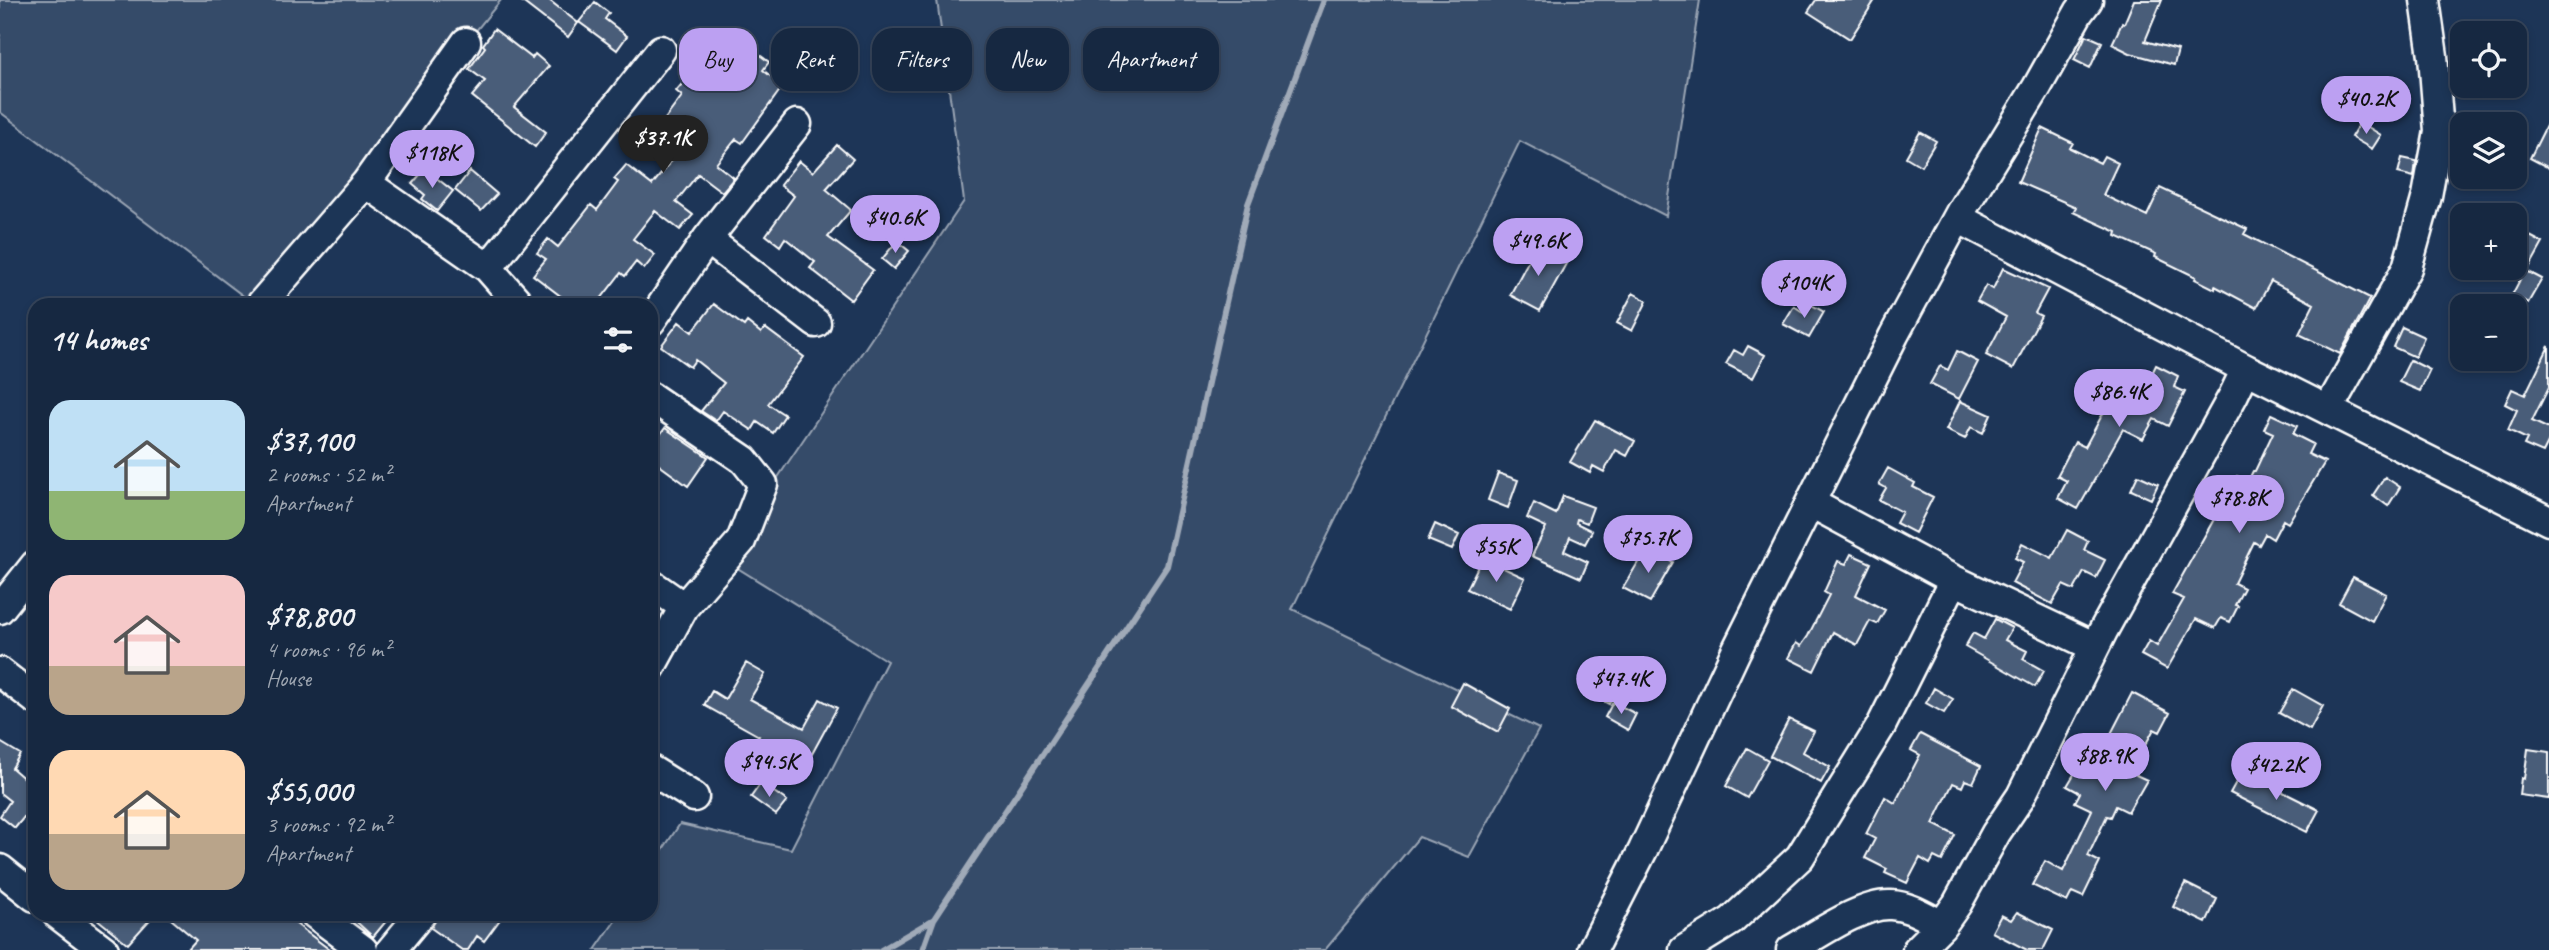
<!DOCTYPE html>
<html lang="en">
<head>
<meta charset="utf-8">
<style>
	body { margin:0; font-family:Caveat,sans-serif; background:#1f3048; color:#f1f3f6; height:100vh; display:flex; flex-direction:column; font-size:26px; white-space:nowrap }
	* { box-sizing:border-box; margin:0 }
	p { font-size:23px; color:#9ea6b1 }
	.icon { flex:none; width:38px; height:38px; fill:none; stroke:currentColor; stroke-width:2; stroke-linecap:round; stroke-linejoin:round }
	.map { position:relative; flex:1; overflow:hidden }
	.side { position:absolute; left:28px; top:298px; width:630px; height:623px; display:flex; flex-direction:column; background:#162841; border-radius:21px; box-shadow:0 4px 10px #0003,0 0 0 2px #35445a }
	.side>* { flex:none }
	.banner { position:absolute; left:679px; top:28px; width:665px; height:63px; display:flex; gap:14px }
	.tools { position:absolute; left:2450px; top:21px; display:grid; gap:14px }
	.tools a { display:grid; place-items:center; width:77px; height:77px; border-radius:14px; background:#162841; box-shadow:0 4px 10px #0003,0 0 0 2px #35445a; font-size:35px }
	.price { position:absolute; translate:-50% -60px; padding:0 16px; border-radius:24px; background:#bca0f2; color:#111; font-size:23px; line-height:46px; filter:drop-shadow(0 2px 4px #0008) }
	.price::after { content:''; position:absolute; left:50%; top:42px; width:21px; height:16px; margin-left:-10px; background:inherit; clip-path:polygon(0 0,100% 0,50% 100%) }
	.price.active { background:#222; color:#fff }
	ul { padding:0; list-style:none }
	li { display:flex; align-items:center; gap:21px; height:175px; padding:0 21px }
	li span { display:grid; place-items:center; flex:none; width:196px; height:140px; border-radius:21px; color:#555 }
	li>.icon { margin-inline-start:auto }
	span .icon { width:84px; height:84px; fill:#fffc; stroke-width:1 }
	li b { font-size:30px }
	h2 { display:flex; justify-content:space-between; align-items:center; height:84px; padding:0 21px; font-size:30px }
	.pill { padding:0 24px; border-radius:21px; background:#162841; box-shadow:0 4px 10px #0003,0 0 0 2px #35445a; font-size:24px; line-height:63px }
	.pill.active { background:#bca0f2; color:#111 }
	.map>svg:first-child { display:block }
	.green { fill:#364b69; stroke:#9aa5b4; stroke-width:2 }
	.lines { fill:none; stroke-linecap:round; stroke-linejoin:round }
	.stream { stroke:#a0aab8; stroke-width:6 }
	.building { fill:#4a5d79; stroke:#fff; stroke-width:2 }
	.minor-casing { stroke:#fff; stroke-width:33 }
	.minor { stroke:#1d3557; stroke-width:28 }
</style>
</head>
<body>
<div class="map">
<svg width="2549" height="950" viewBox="0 0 2549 950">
	<rect width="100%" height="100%" fill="#1d3557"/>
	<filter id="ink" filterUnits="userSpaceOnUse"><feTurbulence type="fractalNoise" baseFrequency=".0143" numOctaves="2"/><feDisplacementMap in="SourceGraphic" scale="14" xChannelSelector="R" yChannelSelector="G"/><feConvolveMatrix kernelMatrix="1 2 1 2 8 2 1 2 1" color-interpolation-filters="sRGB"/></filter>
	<g filter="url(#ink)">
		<path class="green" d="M 0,0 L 501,0 L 254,304 L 0,112 Z
			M 937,0 L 1700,0 L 1666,216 L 1520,141 L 1292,609 L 1539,729 L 1469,857 L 1419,837 L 1325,950 L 595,950 L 620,914 L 651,914 L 651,867 L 680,824 L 791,849 L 887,661 L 723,559 L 964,201 Z"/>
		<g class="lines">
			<path class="stream" d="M 881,950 L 934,919
				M 923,950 L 934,919 L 1167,566 L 1248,204 L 1324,0"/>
		</g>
		<path class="building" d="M 520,0 L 549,0 L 578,23 L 568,37 Z
			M 1816,0 L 1875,0 L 1850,39 L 1808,12 Z
			M 2134,0 L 2162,0 L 2145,41 L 2178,50 L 2174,65 L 2130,53 L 2112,44 L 2122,23 L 2124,24 Z
			M 595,2 L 609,13 L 605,19 L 627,36 L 617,50 L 579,22 Z
			M 494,29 L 532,58 L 535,54 L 549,66 L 514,107 L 546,132 L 535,147 L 472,96 L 485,81 L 469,69 L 485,47 L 483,45 Z
			M 2086,35 L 2102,42 L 2090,68 L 2074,60 Z
			M 741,41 L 769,62 L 763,70 L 783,86 L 742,143 L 736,139 L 716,164 L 734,178 L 722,192 L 698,174 L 676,202 L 693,215 L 680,230 L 655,211 L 633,239 L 655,255 L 644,269 L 636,262 L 625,276 L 621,273 L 597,304 L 571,304 L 533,275 L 546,259 L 537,253 L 548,239 L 558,247 L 591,205 L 597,210 L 618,182 L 614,179 L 626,165 L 652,185 L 675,157 L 651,138 L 682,96 L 676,91 L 707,55 L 712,59 L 725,42 L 735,49 Z
			M 2549,120 L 2549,168 L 2530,158 Z
			M 2360,122 L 2381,135 L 2372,149 L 2351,137 Z
			M 2042,128 L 2073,143 L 2070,148 L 2100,163 L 2104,156 L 2118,163 L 2103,195 L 2147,216 L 2160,188 L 2247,229 L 2244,234 L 2370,298 L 2340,354 L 2299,334 L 2314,304 L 2271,281 L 2256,308 L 2215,286 L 2215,289 L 2195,279 L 2196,277 L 2155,257 L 2156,254 L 2116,236 L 2117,232 L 2073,212 L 2076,207 L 2018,182 Z
			M 1920,132 L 1936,141 L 1921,166 L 1906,157 Z
			M 837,145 L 853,159 L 826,189 L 851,210 L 828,237 L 873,270 L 851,300 L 810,268 L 815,262 L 785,238 L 780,246 L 766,235 L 794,196 L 780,185 L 799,161 L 813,172 Z
			M 2402,158 L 2416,161 L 2414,177 L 2398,173 Z
			M 425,169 L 453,191 L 437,211 L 422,199 L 425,195 L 412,184 Z
			M 470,171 L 497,194 L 481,211 L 455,190 Z
			M 2515,228 L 2543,243 L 2528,270 L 2515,263 Z
			M 897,241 L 909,251 L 894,269 L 882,259 Z
			M 1537,245 L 1567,262 L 1540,311 L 1510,295 Z
			M 2003,268 L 2048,289 L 2035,313 L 2041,316 L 2013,369 L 1986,355 L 2006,317 L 1977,301 L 1986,285 L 1993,289 Z
			M 2525,270 L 2542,279 L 2528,303 L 2512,295 Z
			M 1633,293 L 1647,301 L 1632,331 L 1617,323 Z
			M 1808,303 L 1824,312 L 1809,338 L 1783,324 L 1794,306 L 1803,312 Z
			M 714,304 L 744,326 L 747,322 L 761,333 L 765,328 L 804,357 L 768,404 L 785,415 L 773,433 L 757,422 L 752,430 L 723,411 L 716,421 L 701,411 L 724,383 L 695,360 L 690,367 L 661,346 L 679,322 L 692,332 Z
			M 2402,327 L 2424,337 L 2415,357 L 2393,347 Z
			M 1748,346 L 1765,355 L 1753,378 L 1726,364 L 1734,350 L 1743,355 Z
			M 2549,346 L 2549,387 L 2532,421 L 2549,429 L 2549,441 L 2543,453 L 2524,445 L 2527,439 L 2508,430 L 2517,410 L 2505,404 L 2512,389 L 2525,395 Z
			M 1957,351 L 1978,362 L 1959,399 L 1930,384 L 1940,366 L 1948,370 Z
			M 2410,360 L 2430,370 L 2420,391 L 2399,382 Z
			M 2156,365 L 2178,376 L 2174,387 L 2185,392 L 2168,426 L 2154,419 L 2143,439 L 2123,429 L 2078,509 L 2058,498 L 2067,481 L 2057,476 L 2075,442 L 2085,447 L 2107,406 L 2105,405 L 2107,400 L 2100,397 L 2110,378 L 2142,394 Z
			M 1960,401 L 1991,415 L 1983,433 L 1971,427 L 1965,439 L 1946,430 Z
			M 2271,414 L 2297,426 L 2293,434 L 2313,444 L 2308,454 L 2325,462 L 2288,523 L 2283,520 L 2273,539 L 2265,534 L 2259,545 L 2254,542 L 2234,583 L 2244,588 L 2235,605 L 2238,606 L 2230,622 L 2221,618 L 2215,628 L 2196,619 L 2167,669 L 2141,655 L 2149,641 L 2157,646 L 2184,599 L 2172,594 L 2218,512 L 2210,507 L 2218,492 L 2226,496 L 2237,476 L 2248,481 L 2253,471 L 2255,471 L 2273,433 L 2264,429 Z
			M 1595,420 L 1635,441 L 1627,456 L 1616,450 L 1604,472 L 1593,466 L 1590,473 L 1570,462 Z
			M 665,428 L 708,457 L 688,486 L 651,459 L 651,447 Z
			M 1888,468 L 1915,483 L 1913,487 L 1933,497 L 1915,533 L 1896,523 L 1902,512 L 1879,500 L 1886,488 L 1879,484 Z
			M 1498,473 L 1518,480 L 1508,508 L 1488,500 Z
			M 2138,475 L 2158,484 L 2151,499 L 2131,490 Z
			M 2385,477 L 2400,487 L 2388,506 L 2373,495 Z
			M 1563,496 L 1593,507 L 1587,523 L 1577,519 L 1576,523 L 1592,531 L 1585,544 L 1570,537 L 1564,551 L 1588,562 L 1581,578 L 1532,556 L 1546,527 L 1527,518 L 1534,503 L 1556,514 Z
			M 1435,524 L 1459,535 L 1452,550 L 1428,540 Z
			M 2067,530 L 2088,541 L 2084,550 L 2105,560 L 2096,578 L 2084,572 L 2074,590 L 2063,585 L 2052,604 L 2012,583 L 2023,562 L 2015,558 L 2022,543 L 2052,558 Z
			M 1647,547 L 1673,562 L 1650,602 L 1623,588 Z
			M 1851,554 L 1871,563 L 1856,595 L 1885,610 L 1877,624 L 1870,621 L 1857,645 L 1833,632 L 1814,671 L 1788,658 L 1796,643 L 1801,646 L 1808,636 L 1829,595 L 1824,592 L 1838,561 L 1846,564 Z
			M 1482,558 L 1525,578 L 1510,609 L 1467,589 Z
			M 2353,577 L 2386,594 L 2372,621 L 2339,603 Z
			M 1995,619 L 2012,628 L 2005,640 L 2027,651 L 2023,659 L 2044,671 L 2035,687 L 1965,647 L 1973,633 L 1984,639 Z
			M 746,663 L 765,674 L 750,699 L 804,728 L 820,699 L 837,708 L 806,765 L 790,757 L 787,764 L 753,745 L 759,736 L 704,705 L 712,691 L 725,699 Z
			M 1601,682 L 1616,689 L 1609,704 L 1594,696 Z
			M 1463,683 L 1510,709 L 1498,732 L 1451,706 Z
			M 1934,688 L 1953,699 L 1944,713 L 1926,703 Z
			M 2293,689 L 2323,706 L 2310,730 L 2279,713 Z
			M 2132,693 L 2170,713 L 2160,732 L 2154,729 L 2136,762 L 2141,765 L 2136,775 L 2147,780 L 2139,794 L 2138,794 L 2128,812 L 2116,806 L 2111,817 L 2107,816 L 2088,856 L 2100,862 L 2083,897 L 2072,892 L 2067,902 L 2032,885 L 2045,861 L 2063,871 L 2092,810 L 2075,802 L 2080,793 L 2067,786 L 2088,751 L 2099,757 Z
			M 1613,702 L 1636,714 L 1628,730 L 1605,717 Z
			M 1789,719 L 1814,731 L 1803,752 L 1830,767 L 1821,783 L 1770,756 Z
			M 1920,734 L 1981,766 L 1973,783 L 1965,780 L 1962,787 L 1953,783 L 1933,824 L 1955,835 L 1942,861 L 1934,857 L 1930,864 L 1920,858 L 1907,883 L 1885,873 L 1887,869 L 1865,858 L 1875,839 L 1866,834 L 1885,797 L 1895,803 L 1920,755 L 1911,750 Z
			M 0,742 L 20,754 L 12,768 L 35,788 L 35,804 L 15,828 L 0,816 L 10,801 L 0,793 Z
			M 1747,748 L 1768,760 L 1747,798 L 1726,786 Z
			M 2528,749 L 2549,752 L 2549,799 L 2519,795 L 2521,778 L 2524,779 Z
			M 2240,775 L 2262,786 L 2266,779 L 2283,788 L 2281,791 L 2319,810 L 2307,832 L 2230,793 Z
			M 761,783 L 787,801 L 776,815 L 751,797 Z
			M 2185,883 L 2217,899 L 2206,923 L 2173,907 Z
			M 2017,912 L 2053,930 L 2043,950 L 2027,950 L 1992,932 L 2001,915 L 2011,920 Z
			M 91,914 L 155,914 L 128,944 Z
			M 165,914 L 283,914 L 330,950 L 187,950 L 196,940 Z
			M 348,914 L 392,914 L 373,937 Z
			M 439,914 L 504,914 L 484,941 L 477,936 L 468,950 L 462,950 L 431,928 Z"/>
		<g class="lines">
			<defs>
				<path id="minor" d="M 366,183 L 466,42
					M 1958,218 L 2246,369
					M 707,239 L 816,323
					M 488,268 L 661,50
					M 261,304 L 366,183 L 488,268 L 517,301 L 513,304
					M 651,321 L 707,239 L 797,124
					M 651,397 L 744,460 L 763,484 L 741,541 L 684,607
					M 2328,410 L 2549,521
					M 1811,503 L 1954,580 L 2095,647
					M 651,584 L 684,607 L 651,667
					M 0,609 L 35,565
					M 0,672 L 35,699
					M 651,770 L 694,797
					M 0,869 L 35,897
					M 57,914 L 104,950
					M 315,914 L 363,950
					M 391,950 L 421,914
					M 1592,950 L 1643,850 L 1736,651 L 1894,335 L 1961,211 L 2037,87 L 2079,12 L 2088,0
					M 1684,950 L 1731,921 L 1800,857 L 1881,726 L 1954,580
					M 1791,950 C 1816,936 1862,903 1891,905 C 1910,906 1926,917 1942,925 L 1957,904 L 1996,833 L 2021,796 L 2103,631 L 2233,396 L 2246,369 L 2328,410 L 2407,268 L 2427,196 L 2439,131 L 2433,56 L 2425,0
					M 1917,950 L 1942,925"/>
			</defs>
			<use href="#minor" class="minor-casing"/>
			<use href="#minor" class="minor"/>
		</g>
	</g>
</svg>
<div class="tools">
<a><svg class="icon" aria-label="locate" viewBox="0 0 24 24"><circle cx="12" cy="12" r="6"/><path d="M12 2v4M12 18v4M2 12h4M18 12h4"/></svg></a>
<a><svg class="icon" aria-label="layers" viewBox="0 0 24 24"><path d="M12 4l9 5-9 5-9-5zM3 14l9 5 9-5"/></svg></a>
<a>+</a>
<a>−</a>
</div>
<b class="price" style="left:2366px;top:136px">$40.2K</b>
<b class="price active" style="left:663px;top:175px">$37.1K</b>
<b class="price" style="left:432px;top:190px">$118K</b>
<b class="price" style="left:895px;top:255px">$40.6K</b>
<b class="price" style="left:1538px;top:278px">$49.6K</b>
<b class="price" style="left:1804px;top:320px">$104K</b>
<b class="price" style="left:2119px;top:429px">$86.4K</b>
<b class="price" style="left:2239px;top:535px">$78.8K</b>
<b class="price" style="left:1648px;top:575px">$75.7K</b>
<b class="price" style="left:1496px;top:584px">$55K</b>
<b class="price" style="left:1621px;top:716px">$47.4K</b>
<b class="price" style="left:2105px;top:793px">$88.9K</b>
<b class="price" style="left:769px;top:799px">$94.5K</b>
<b class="price" style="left:2276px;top:802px">$42.2K</b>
<div class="banner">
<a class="pill active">Buy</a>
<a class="pill">Rent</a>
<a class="pill">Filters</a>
<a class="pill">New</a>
<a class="pill">Apartment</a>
</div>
<section class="side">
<h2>14 homes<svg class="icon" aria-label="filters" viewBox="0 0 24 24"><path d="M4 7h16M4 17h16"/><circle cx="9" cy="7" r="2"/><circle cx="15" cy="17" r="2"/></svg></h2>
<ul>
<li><span style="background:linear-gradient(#bfe0f5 65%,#8fb573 0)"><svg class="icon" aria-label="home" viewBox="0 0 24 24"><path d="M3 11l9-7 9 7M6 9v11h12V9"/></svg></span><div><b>$37,100</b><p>2 rooms · 52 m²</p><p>Apartment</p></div></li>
<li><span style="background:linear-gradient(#f6c9c9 65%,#b9a48a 0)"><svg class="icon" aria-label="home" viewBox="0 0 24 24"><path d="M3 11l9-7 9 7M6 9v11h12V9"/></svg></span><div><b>$78,800</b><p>4 rooms · 96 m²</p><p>House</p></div></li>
<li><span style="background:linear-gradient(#ffd9b3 60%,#b9a48a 0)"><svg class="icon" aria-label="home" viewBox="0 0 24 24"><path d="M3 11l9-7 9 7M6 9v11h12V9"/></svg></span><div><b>$55,000</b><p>3 rooms · 92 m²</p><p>Apartment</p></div></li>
</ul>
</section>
</div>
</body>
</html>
